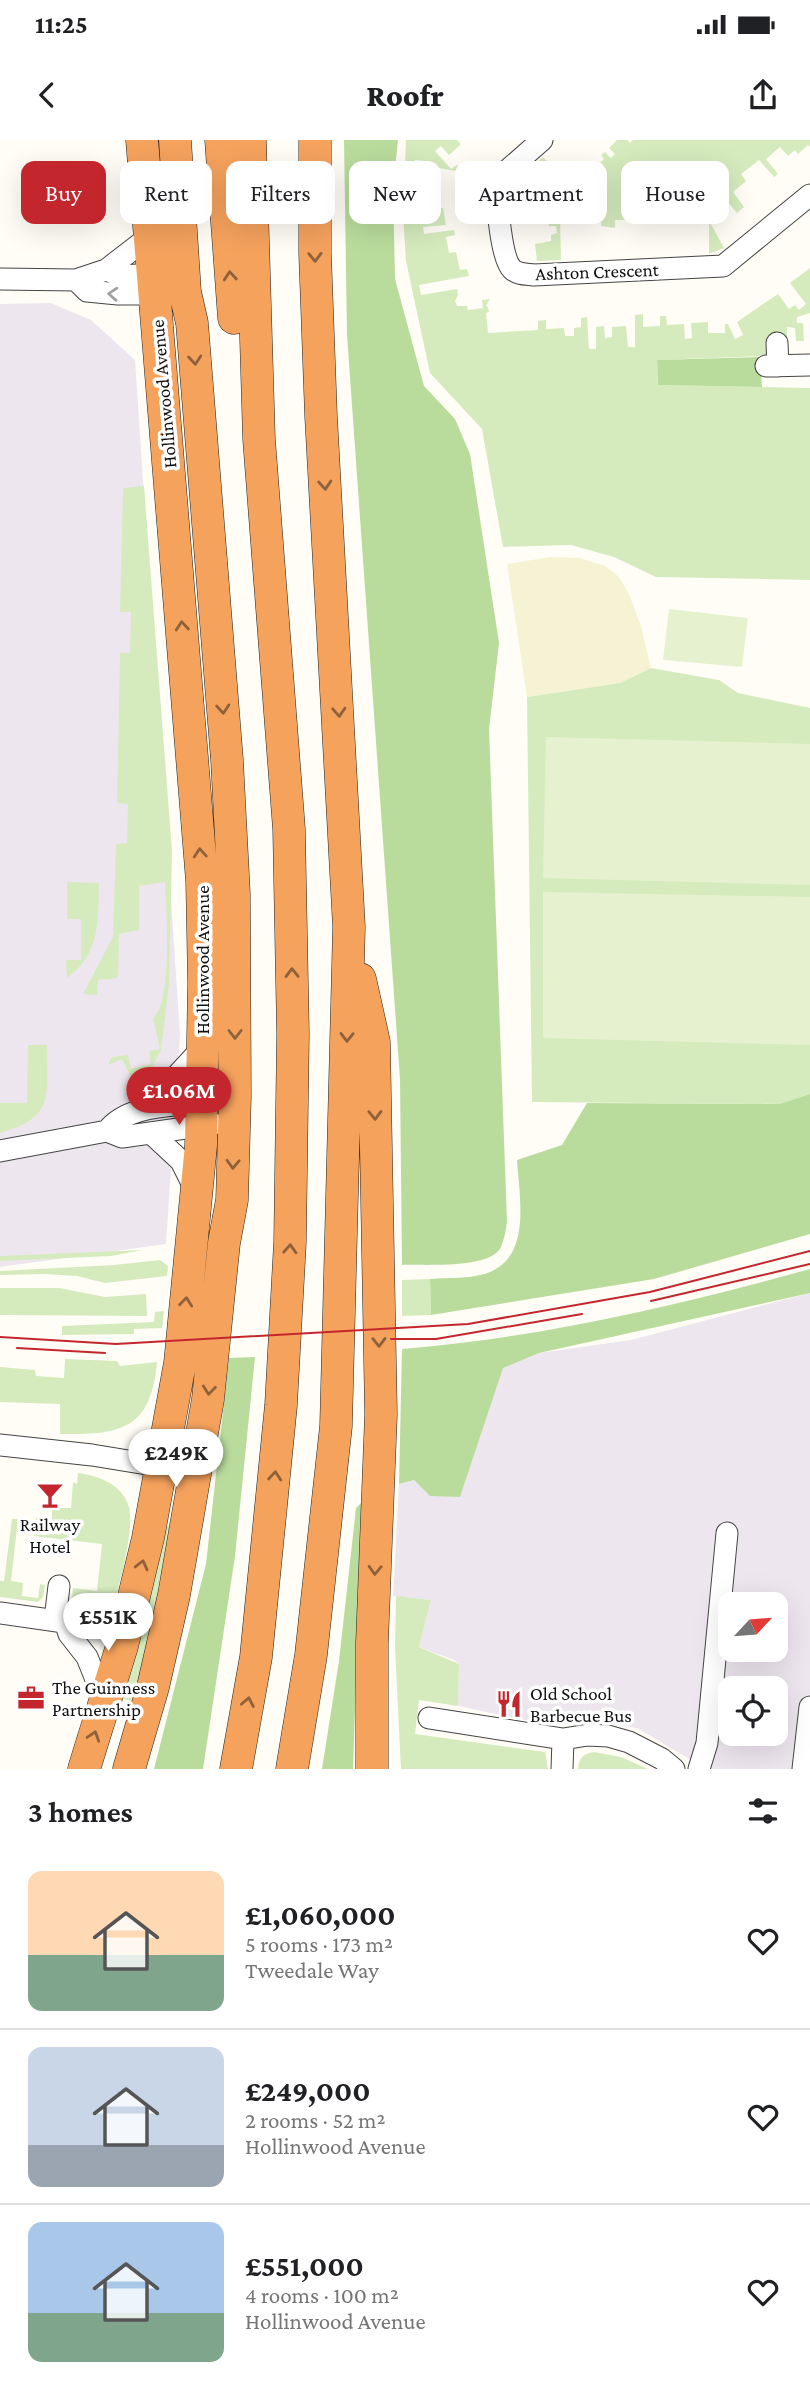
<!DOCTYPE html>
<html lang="en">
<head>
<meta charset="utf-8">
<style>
	body { margin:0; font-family:"Crimson Pro",serif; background:#f6f6f6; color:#202124; height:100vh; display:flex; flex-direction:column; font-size:26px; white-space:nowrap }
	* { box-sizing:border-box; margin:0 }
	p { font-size:23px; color:#757577 }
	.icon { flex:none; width:38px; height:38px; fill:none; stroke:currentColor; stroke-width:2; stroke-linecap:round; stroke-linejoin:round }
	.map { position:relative; height:1629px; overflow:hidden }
	.sheet { display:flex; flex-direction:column; background:#fff; flex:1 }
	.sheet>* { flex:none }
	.hud { position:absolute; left:21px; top:21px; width:768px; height:63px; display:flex; gap:14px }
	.needle { width:46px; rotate:64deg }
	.controls { position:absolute; left:718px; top:1452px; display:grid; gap:14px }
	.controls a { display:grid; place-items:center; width:70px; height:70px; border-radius:14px; background:#fff; box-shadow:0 7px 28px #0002; font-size:35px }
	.price { position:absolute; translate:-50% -60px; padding:0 16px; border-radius:24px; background:#fff; color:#222; font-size:23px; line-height:46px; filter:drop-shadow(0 2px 4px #0008) }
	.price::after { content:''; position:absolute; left:50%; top:42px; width:21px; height:16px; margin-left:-10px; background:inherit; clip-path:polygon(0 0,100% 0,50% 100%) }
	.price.current { background:#c4262e; color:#fff }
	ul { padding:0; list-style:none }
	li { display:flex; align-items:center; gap:21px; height:175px; padding:0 28px }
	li+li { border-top:2px solid #e0e0e0 }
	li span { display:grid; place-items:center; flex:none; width:196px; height:140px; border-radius:14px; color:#555 }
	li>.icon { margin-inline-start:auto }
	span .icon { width:84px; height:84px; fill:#fffc; stroke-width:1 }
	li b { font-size:30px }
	h2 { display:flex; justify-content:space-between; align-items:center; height:84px; padding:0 28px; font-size:30px }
	.tag { padding:0 24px; border-radius:14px; background:#fff; box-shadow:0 7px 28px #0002; font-size:24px; line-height:63px }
	.tag.current { background:#c4262e; color:#fff }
	.status { display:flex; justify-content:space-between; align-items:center; height:49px; padding:0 35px; background:#fff; direction:ltr }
	.status svg { height:19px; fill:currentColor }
	header { display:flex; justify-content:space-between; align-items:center; height:91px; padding:0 28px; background:#fff; font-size:32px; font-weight:800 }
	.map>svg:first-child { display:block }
	.industrial { fill:#eee6ef; fill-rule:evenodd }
	.farmland { fill:#f6f3d4 }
	.green { fill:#d5ebbd }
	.forest { fill:#b9dc9c }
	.pitch { fill:#e6f2cf }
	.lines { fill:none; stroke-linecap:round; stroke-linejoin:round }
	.minor-casing { stroke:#444; stroke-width:23 }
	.highway-casing { stroke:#222; stroke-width:33 }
	.minor { stroke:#fff; stroke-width:21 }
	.highway { stroke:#f5a25d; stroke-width:32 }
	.tram { stroke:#c4262e; stroke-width:2 }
	.oneway { stroke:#8e613b }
	.oneway2 { stroke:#a0a0a0 }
	.labels { text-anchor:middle; stroke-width:7; stroke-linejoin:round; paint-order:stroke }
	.street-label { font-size:19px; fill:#111; stroke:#fff }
	.poi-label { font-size:19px; fill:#111; stroke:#fff; text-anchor:start }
</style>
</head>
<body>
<div class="status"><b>11:25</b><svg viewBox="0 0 49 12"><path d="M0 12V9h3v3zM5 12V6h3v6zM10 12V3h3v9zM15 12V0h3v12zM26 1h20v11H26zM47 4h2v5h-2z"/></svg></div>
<header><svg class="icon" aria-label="back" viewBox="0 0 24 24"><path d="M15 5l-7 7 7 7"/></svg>Roofr<svg class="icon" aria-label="share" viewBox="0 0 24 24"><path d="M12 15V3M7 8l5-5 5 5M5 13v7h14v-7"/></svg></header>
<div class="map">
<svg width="810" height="1629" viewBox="0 0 810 1629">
	<rect width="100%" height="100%" fill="#fffdf5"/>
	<path class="industrial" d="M 51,163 L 91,180 L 135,220 L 180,894 L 166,1104 L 0,1127 L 0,164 Z
		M 810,1153 L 810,1629 L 706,1629 L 637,1588 L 579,1580 L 544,1584 L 458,1566 L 459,1524 L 454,1520 L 419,1507 L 431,1460 L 393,1456 L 399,1344 L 414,1340 L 429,1355 L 460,1357 L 502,1228 L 539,1213 L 631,1200 ZM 730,1465 L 775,1465 L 775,1510 L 730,1510 ZM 730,1549 L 775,1549 L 775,1594 L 730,1594 Z"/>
	<path class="farmland" d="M 551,417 L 580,418 L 605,426 L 618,436 L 628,452 L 641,486 L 651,528 L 620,543 L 527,557 L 507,424 Z"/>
	<path class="green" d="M 406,0 L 457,0 L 461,4 L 449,15 L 441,6 L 435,11 L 451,29 L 457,25 L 462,32 L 433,27 L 434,22 L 415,20 L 413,41 L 432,43 L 432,52 L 438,52 L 440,68 L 443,68 L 446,85 L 423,87 L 424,94 L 454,90 L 455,95 L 446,97 L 449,113 L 456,112 L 460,130 L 467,129 L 469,136 L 419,145 L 421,155 L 457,149 L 458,155 L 455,161 L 457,166 L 467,166 L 468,170 L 483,168 L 482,160 L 490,159 L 486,166 L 488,167 L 489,172 L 486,173 L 488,193 L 538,190 L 538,181 L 546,180 L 546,189 L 564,188 L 565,196 L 574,196 L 574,188 L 581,187 L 581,178 L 587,177 L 589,209 L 596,209 L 596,187 L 604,186 L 605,198 L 612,197 L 612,187 L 626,186 L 628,207 L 635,207 L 635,175 L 643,174 L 643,187 L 660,186 L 660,176 L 666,176 L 667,185 L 684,184 L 685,199 L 692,198 L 691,183 L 708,182 L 708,193 L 725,193 L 725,184 L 728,184 L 735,199 L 743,195 L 737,182 L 778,154 L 789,169 L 795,165 L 799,170 L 806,164 L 790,143 L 810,128 L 810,173 L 797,177 L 797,183 L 803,183 L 804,201 L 796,201 L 795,188 L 787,187 L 787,200 L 766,201 L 767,216 L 657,220 L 658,245 L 810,248 L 810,440 L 656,437 L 614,417 L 571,405 L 503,407 L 482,289 L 430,233 L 406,121 L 403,74 Z
		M 617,0 L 627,0 L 630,3 L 633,0 L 810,0 L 810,7 L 808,5 L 798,14 L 795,10 L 788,16 L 780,7 L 766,19 L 778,34 L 774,37 L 759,20 L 741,34 L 746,41 L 733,52 L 744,67 L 737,73 L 725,59 L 718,64 L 711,56 L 702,64 L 710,74 L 707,77 L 724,108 L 709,114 L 709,81 L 702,77 L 674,80 L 673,72 L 663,73 L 663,80 L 634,80 L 633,72 L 625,72 L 625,80 L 615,80 L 615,88 L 601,86 L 601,81 L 569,83 L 569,78 L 560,78 L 561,120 L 537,121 L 535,104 L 551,101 L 551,95 L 557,93 L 556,86 L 549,86 L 546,67 L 556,66 L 553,47 L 525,51 L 525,45 L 519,38 L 543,17 L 567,43 L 586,27 L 591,31 L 604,19 L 601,15 L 605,12 L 611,18 L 615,14 L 609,8 Z
		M 144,346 L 172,711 L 169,844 L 161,910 L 152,927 L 132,939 L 122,919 L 109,925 L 109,922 L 112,917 L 128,915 L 131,929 L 151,924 L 149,911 L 160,909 L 153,878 C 173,862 166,769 165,742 L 139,746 L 139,790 L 119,794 L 118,838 L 98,840 L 97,855 L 83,854 L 113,797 L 116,704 L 127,703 L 128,664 L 117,663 L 120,513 L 130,513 L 131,472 L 120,472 L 123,348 Z
		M 651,528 L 719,540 L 738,553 L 810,568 L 810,954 L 779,964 L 532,962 L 527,557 L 620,543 Z
		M 67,742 L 99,743 C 98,779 101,814 67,838 L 66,820 L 81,820 L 81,779 L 67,779 Z
		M 28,905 L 47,905 C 46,955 57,977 0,993 L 0,963 L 27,963 Z
		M 143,1110 L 111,1116 L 0,1121 L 0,1116 Z
		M 160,1120 L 168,1126 L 167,1136 L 105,1143 L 77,1136 L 44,1134 L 0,1135 L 0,1131 L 114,1125 Z
		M 430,1139 L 431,1175 L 402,1176 L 402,1140 Z
		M 0,1148 L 59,1148 L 105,1157 L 146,1154 L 147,1176 L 0,1175 Z
		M 164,1171 L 162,1188 L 134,1189 L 134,1194 L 62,1195 L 62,1186 L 154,1182 L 155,1172 Z
		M 65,1219 L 117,1221 L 120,1226 L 157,1222 C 151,1290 120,1295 60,1294 L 60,1264 L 0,1262 L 0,1227 L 35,1230 L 36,1236 L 64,1238 Z
		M 78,1333 C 99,1336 122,1344 129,1367 C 136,1393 113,1466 106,1495 L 93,1494 L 94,1469 L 77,1468 L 72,1459 L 73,1448 L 97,1451 L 102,1404 L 34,1396 L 36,1378 L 52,1379 L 52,1368 L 71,1368 L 73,1342 L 77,1344 Z
		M 12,1379 L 18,1379 L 11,1441 L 23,1443 L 22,1456 L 38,1458 L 40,1444 L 45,1445 L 43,1457 L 38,1462 L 0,1457 L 0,1441 L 4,1441 Z
		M 161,1384 L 175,1388 L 138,1543 L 131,1562 L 120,1557 Z
		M 396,1456 L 431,1460 L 419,1507 L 459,1524 L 458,1566 L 419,1560 L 415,1594 L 545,1612 L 548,1629 L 401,1629 L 395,1508 Z
		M 594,1612 L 621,1617 L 648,1629 L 578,1629 C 579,1618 583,1614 594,1612 Z"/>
	<path class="forest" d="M 344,0 L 398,0 L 393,49 L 395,139 L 424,246 L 455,279 L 470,314 L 499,503 L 489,589 L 507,1082 C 506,1090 504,1101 500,1109 C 486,1129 425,1124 402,1125 L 400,939 L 347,195 Z
		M 760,217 L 762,247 L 658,245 L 657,220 Z
		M 810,954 L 810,1094 L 654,1139 L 431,1175 L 430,1139 C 449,1137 476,1140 494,1130 C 531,1111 519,1054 517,1020 L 562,1005 L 587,963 L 779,964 Z
		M 810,1129 L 810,1153 L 539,1213 L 503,1228 L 460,1357 L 430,1356 L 414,1340 L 399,1344 L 402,1209 C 539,1198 677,1166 810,1129 Z
		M 255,1217 L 235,1416 L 203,1629 L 154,1629 L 206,1424 L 229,1218 Z
		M 362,1362 L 353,1629 L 322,1629 L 339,1521 L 356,1368 Z"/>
	<path class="pitch" d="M 669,469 L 748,478 L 742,527 L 663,520 Z
		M 546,597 L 810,604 L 810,745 L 543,738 Z
		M 543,752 L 810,757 L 810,905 L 543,898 Z"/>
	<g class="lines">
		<defs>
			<path id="minor" d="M 542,0 L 501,36 L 497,47 C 497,64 501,118 512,129 C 518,135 527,134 534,135 L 723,126 L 810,55
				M 106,130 L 123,136 L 166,133
				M 0,139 L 76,140 L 106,130 L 150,96
				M 76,140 L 87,151 L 118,154 L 166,154
				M 777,203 L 778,226
				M 766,226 L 810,225
				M 148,967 L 203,907
				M 107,991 C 129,962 178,967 212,960
				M 152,994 L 181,1021 L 195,1049
				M 0,1011 L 107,991 L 122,997 L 214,984
				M 0,1305 L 92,1315 L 171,1328
				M 0,1473 L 78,1484
				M 55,1480 L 59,1446
				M 65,1482 L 69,1494 L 87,1517 L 105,1562
				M 429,1578 L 563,1599 L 588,1595 L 608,1596 L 629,1602 L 662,1619 L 674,1629
				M 562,1629 L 563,1599
				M 699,1629 L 707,1603 L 727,1393
				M 803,1629 L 810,1567"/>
			<path id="highway" d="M 221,0 L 234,178
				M 360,839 L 374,902 L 381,1274 L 372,1503 L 372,1629
				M 84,1629 L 122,1506 L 148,1398 L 180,1223 L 201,1005 L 204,843 L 202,741 L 142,0
				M 129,1629 L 153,1547 L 174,1455 L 208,1259 L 224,1103 L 232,1060 L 235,956 L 234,754 L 227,620 L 192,183 L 185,152 L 175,0
				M 236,1629 L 256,1517 L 281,1265 L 290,1102 L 293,894 L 289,689 L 259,299 L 250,0
				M 292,1629 L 311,1515 L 336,1286 L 349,787 L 321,276 L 315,113 L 315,0"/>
		</defs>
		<use href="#minor" class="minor-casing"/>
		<use href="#highway" class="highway-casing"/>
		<use href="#minor" class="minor"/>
		<use href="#highway" class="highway"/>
		<path class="tram" d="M 651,1161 L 810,1124
			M 0,1197 L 116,1204 L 468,1184 L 650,1152 L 810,1111
			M 391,1199 L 436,1199 L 582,1174
			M 17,1208 L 105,1213"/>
	</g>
	<defs><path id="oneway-chevron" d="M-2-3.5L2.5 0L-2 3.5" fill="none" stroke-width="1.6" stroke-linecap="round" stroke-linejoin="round" transform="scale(1.75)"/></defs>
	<g class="oneway">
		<use href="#oneway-chevron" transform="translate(315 117) rotate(89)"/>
		<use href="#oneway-chevron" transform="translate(230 136) rotate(-95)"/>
		<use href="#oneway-chevron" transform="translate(195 220) rotate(85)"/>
		<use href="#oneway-chevron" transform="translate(325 345) rotate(86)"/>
		<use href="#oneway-chevron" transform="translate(182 486) rotate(-95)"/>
		<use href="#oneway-chevron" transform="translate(223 569) rotate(85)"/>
		<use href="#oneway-chevron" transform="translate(339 572) rotate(87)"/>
		<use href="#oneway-chevron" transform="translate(200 713) rotate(-94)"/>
		<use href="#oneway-chevron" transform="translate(292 833) rotate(-91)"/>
		<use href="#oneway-chevron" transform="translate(235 894) rotate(90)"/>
		<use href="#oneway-chevron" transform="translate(347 897) rotate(91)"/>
		<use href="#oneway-chevron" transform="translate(375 975) rotate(89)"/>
		<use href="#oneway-chevron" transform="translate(233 1024) rotate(92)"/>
		<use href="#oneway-chevron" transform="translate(290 1109) rotate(-87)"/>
		<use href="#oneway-chevron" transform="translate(186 1162) rotate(-84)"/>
		<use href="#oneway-chevron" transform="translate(379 1202) rotate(89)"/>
		<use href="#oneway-chevron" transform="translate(209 1250) rotate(96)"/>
		<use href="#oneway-chevron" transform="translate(275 1336) rotate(-85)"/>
		<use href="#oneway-chevron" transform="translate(142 1425) rotate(-76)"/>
		<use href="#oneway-chevron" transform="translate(375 1430) rotate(92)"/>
		<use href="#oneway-chevron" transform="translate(248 1562) rotate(-79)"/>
		<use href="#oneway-chevron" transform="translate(94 1596) rotate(-72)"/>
	</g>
	<use class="oneway2" href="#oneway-chevron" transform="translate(113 154) rotate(-176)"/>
	<defs>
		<symbol id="bar-bare" viewBox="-9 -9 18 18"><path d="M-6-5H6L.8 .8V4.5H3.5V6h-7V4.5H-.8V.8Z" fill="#c4262e" stroke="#fff" stroke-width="2.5" paint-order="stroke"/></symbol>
		<symbol id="office-bare" viewBox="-9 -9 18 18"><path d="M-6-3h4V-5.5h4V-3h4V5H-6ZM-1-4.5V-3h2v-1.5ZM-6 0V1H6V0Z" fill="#c4262e" stroke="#fff" stroke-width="2.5" paint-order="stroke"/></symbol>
		<symbol id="restaurant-bare" viewBox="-9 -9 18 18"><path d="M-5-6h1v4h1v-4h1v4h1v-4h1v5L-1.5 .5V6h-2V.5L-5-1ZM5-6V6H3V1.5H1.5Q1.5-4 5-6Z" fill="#c4262e" stroke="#fff" stroke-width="2.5" paint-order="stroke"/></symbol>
	</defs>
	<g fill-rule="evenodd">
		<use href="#bar-bare" x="31" y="1336" width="38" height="38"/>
		<use href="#office-bare" x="12" y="1539" width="38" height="38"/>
		<use href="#restaurant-bare" x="490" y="1545" width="38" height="38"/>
	</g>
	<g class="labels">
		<g class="street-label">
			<text transform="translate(597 131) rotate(-2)" y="7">Ashton Crescent</text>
			<text transform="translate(163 254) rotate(-95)" y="7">Hollinwood Avenue</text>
			<text transform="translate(202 820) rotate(-90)" y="7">Hollinwood Avenue</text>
		</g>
		<g class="poi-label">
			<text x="50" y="1391" text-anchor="middle">Railway<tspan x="50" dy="22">Hotel</tspan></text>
			<text x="52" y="1554">The Guinness<tspan x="52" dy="22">Partnership</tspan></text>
			<text x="530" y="1560">Old School<tspan x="530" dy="22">Barbecue Bus</tspan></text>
		</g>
	</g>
</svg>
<div class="controls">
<a><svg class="needle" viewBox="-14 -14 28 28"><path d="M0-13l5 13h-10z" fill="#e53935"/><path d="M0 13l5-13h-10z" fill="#757577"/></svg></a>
<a><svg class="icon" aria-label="locate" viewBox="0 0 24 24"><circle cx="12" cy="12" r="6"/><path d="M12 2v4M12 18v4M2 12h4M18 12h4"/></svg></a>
</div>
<b class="price current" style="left:179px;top:987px">£1.06M</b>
<b class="price" style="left:176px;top:1349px">£249K</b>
<b class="price" style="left:108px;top:1513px">£551K</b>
<div class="hud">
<a class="tag current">Buy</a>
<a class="tag">Rent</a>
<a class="tag">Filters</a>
<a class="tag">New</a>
<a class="tag">Apartment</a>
<a class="tag">House</a>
</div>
</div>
<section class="sheet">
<h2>3 homes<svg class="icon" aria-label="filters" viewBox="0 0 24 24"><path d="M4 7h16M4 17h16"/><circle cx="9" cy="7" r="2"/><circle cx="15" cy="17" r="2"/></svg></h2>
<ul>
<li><span style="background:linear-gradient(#ffd9b3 60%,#7fa58c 0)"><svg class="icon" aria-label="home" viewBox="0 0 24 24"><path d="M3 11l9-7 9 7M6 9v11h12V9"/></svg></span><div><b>£1,060,000</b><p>5 rooms · 173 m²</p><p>Tweedale Way</p></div><svg class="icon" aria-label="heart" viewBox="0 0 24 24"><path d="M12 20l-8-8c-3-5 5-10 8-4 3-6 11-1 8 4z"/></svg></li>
<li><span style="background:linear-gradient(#c9d6e8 70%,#9aa5b1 0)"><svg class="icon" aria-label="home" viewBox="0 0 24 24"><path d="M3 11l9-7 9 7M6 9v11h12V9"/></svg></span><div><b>£249,000</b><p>2 rooms · 52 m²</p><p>Hollinwood Avenue</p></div><svg class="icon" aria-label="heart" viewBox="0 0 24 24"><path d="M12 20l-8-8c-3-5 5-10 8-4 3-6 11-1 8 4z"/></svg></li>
<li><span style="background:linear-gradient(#a9c7e8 65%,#7fa58c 0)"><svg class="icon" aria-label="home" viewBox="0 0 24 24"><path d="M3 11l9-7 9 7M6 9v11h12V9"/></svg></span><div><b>£551,000</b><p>4 rooms · 100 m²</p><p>Hollinwood Avenue</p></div><svg class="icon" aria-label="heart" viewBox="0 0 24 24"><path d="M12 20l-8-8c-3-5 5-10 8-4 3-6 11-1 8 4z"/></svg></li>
</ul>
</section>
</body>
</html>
